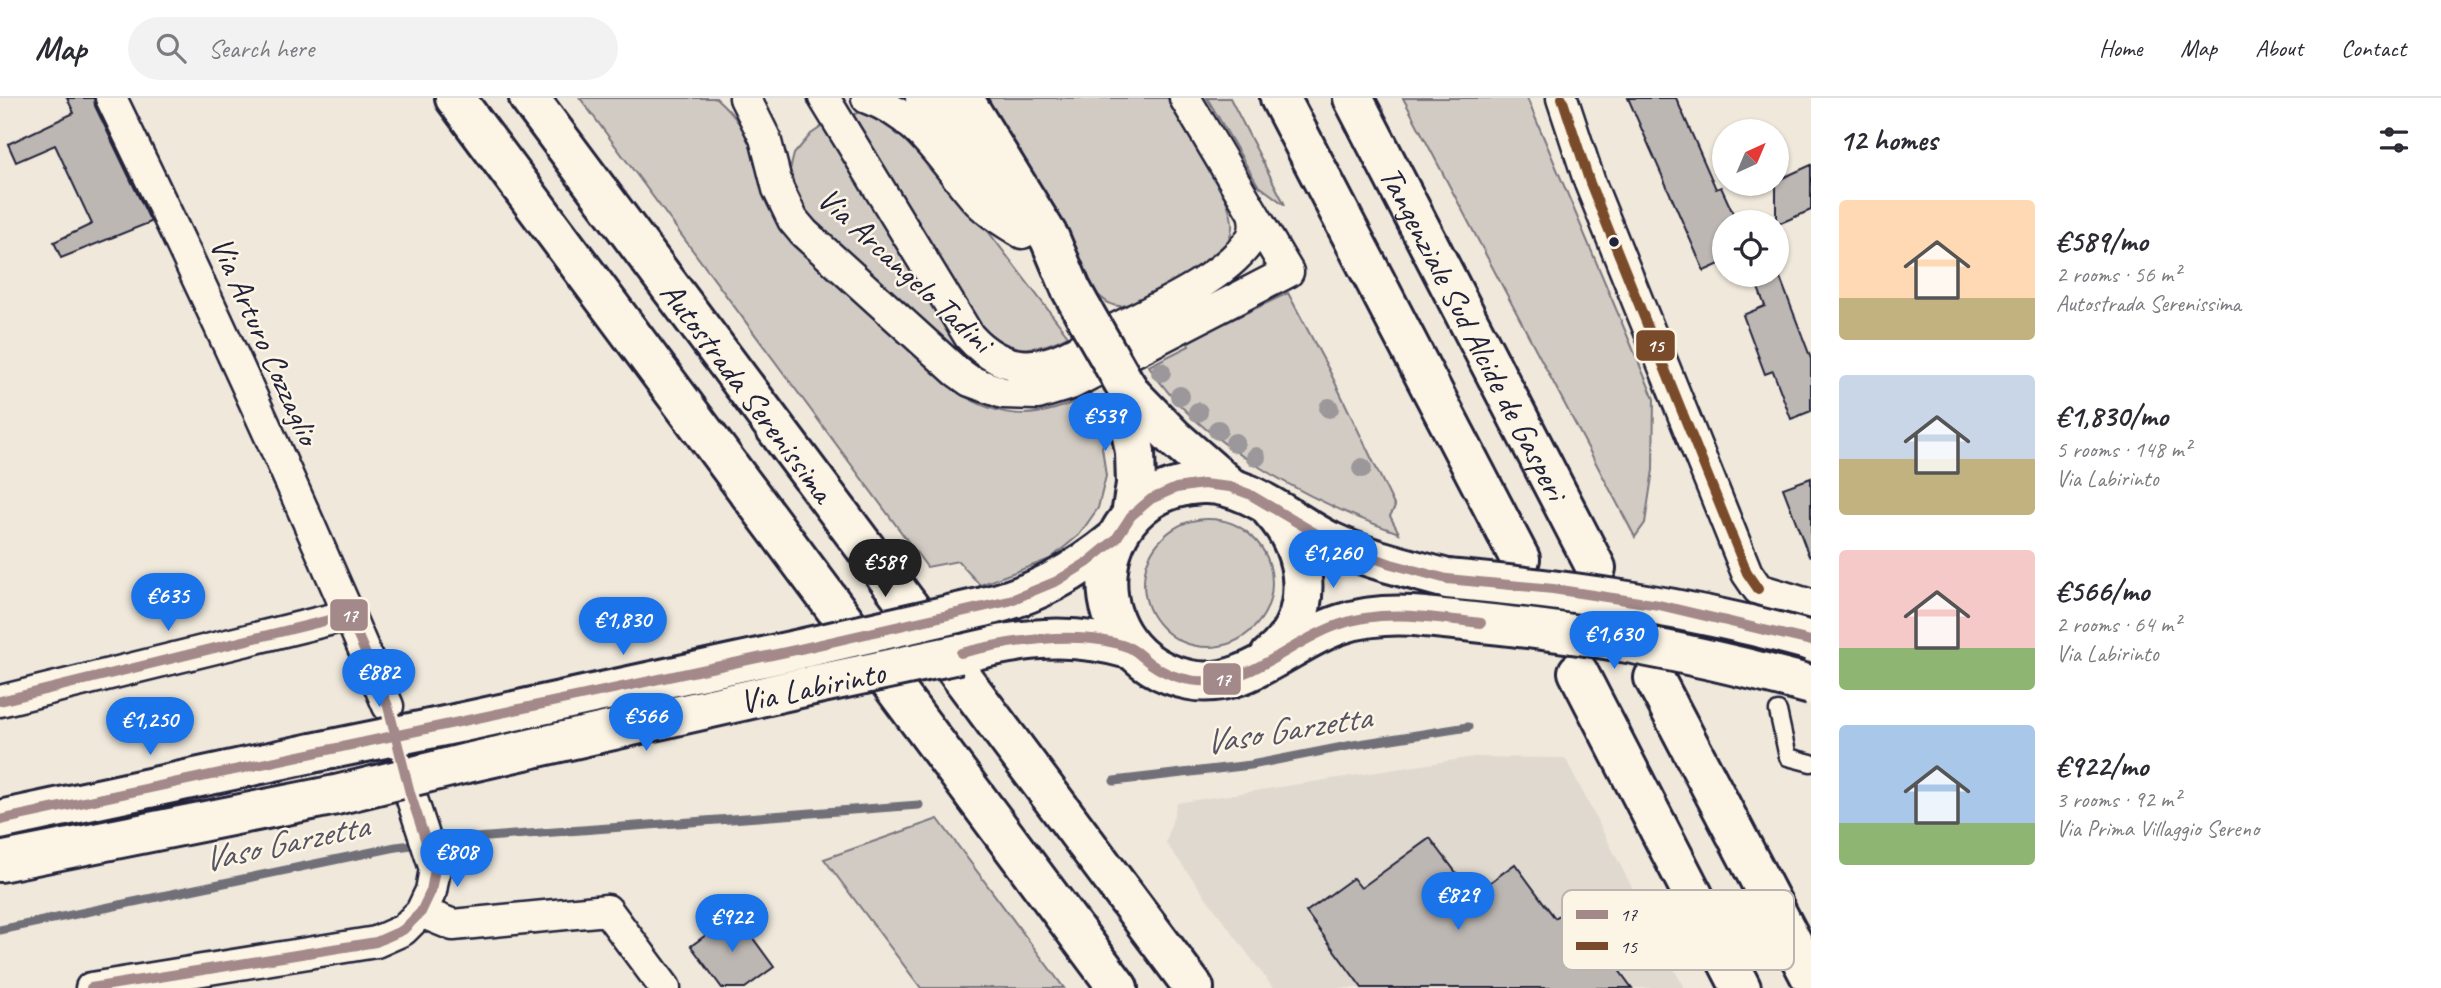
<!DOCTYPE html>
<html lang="en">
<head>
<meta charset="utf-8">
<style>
	body { margin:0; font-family:Caveat,sans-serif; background:#f2f2f3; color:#2b2b33; height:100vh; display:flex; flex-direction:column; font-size:26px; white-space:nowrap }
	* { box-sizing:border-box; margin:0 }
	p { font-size:23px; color:#7c7c81 }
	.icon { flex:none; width:38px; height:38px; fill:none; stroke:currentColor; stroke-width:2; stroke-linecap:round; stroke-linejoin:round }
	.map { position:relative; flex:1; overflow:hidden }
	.drawer { display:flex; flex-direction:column; background:#fff; width:630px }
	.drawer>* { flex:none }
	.needle { width:46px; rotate:44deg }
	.buttons { position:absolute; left:1712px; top:21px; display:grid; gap:14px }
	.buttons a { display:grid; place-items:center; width:77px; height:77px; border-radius:50%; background:#fff; box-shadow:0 2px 5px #0004; font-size:35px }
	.price { position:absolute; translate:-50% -60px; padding:0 16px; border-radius:24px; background:#1a73e8; color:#fff; font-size:23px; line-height:46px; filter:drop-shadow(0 2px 4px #0008) }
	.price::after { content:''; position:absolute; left:50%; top:42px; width:21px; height:16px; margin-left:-10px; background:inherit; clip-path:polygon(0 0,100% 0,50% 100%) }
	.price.on { background:#222; color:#fff }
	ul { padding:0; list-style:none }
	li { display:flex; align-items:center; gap:21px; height:175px; padding:0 28px }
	li span { display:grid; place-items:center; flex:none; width:196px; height:140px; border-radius:7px; color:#555 }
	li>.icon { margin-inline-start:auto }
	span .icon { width:84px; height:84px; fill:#fffc; stroke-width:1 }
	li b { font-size:30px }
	h2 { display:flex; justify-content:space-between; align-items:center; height:84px; padding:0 28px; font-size:30px }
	header { display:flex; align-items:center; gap:42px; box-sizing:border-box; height:98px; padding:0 35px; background:#fff; border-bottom:2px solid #e1e1e2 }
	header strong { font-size:33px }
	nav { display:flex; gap:38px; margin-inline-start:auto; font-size:24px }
	.search { width:490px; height:63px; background:#f2f2f3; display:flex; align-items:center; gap:18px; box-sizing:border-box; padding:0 24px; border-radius:38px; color:#7c7c81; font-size:26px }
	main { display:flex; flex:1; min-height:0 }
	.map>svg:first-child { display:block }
	.built { fill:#e0d9cf }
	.green { fill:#d1cbc3; stroke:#7a767f; stroke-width:2 }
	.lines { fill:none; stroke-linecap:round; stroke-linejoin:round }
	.stream { stroke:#716f79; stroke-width:9 }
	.building { fill:#bcb7b3; stroke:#22223b; stroke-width:2 }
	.lane-casing { stroke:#22223b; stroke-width:21 }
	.street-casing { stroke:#22223b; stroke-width:35 }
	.secondary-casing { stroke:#22223b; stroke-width:44 }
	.highway-casing { stroke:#22223b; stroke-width:44 }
	.lane { stroke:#fcf5e5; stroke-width:16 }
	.street { stroke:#fcf5e5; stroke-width:30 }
	.secondary { stroke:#fcf5e5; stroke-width:38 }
	.highway { stroke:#fcf5e5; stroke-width:38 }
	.secondary-bridge-casing { stroke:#22223b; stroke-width:44; stroke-linecap:butt }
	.secondary-bridge { stroke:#fcf5e5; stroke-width:38 }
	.bus-1-casing { stroke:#fcf5e5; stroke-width:16 }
	.bus-2-casing { stroke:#fcf5e5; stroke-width:16 }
	.bus-1 { stroke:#a38989; stroke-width:10 }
	.bus-2 { stroke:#7a4b2a; stroke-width:10 }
	.tree { fill:#9b979a }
	.bus-dot { fill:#22223b; stroke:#fcf5e5; stroke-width:2.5 }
	.labels { text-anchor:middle; stroke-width:5; stroke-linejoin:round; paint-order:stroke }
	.street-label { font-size:33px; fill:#22223b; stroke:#fcf5e5 }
	.water-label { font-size:35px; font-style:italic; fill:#575564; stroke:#fcf5e5 }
	.key { fill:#fcf5e5; stroke:#bbb6b2; stroke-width:2 }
	.key-label { font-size:19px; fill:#22223b }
	.line-badge { stroke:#fcf5e5; stroke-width:2.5 }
	.badge-label { font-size:19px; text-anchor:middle; font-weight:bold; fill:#fff }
</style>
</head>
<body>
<header>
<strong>Map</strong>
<div class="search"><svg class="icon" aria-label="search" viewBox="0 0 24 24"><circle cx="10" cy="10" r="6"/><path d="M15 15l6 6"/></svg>Search here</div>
<nav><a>Home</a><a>Map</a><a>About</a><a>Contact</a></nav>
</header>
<main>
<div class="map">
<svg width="1811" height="890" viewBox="0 0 1811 890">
	<rect width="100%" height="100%" fill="#efe8db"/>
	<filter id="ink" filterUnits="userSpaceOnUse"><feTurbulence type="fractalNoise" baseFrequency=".0143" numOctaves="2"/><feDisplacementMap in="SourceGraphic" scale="14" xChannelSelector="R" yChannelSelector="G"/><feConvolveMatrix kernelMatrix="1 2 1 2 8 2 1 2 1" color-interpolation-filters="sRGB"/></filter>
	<g filter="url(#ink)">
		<path class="built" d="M 1474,659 L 1565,660 L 1684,890 L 1273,890 L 1166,745 L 1177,705 Z"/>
		<path class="green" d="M 580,0 L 716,0 C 734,16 749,36 757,59 C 768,90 764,109 787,136 L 956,293 C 1003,324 1041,322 1091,296 L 1106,329 L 1108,337 L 1102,349 L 1106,378 L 1098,410 L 1079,437 L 1050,461 L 980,487 L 958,463 L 927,469 Z
			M 989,0 L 1168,0 C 1184,28 1235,100 1232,130 C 1228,162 1176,183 1150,195 C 1142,200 1131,208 1121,208 C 1107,209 1095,194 1087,184 L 990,14 Z
			M 1207,0 L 1230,0 L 1285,107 L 1258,87 Z
			M 1403,0 L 1527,0 L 1654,301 L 1653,372 L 1645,425 L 1635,439 Z
			M 867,12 L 878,15 L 939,69 L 1068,238 C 1034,256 1008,256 980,227 L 851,17 Z
			M 826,26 L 965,256 L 961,260 L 811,124 L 791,90 L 789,76 L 794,56 L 811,36 Z
			M 1288,195 L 1329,272 L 1395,409 L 1390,418 L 1399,435 C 1315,406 1196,345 1149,268 L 1189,248 L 1187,243 Z
			M1144 485a64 64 0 1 1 128 0a64 64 0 1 1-128 0Z
			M 938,721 L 1064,890 L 921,890 L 824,761 Z"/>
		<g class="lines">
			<path class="stream" d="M 1114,683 L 1251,667 L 1353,647 L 1468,629
				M 0,832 L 396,749 L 461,741 L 919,707"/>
		</g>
		<path class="building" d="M 67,0 L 94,0 L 95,8 L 151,124 L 61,160 L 54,144 L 92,126 L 55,47 L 16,64 L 8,46 L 74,15 Z
			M 1628,0 L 1676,0 L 1716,91 L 1721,89 L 1737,124 L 1724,124 L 1724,164 L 1704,173 Z
			M 1811,67 L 1811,112 L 1776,127 L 1776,83 Z
			M 1753,177 L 1779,177 L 1811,261 L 1811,313 L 1791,321 L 1773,273 L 1765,276 L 1743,217 L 1765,208 Z
			M 1811,380 L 1811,457 L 1809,458 L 1783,390 Z
			M 1430,740 L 1473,797 L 1515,766 L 1555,820 L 1572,808 L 1632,890 L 1362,890 L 1306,814 L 1353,780 L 1361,790 Z
			M 733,813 L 774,869 L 745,890 L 722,890 L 691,848 L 710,834 L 708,831 Z"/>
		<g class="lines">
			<defs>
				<path id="lane" d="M 1778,613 L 1788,659 L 1811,665"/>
				<path id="street" d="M 111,0 C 209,200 301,403 388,608
					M 745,0 L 765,40 L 778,91 L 793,122 L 804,135 L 956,273 L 970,283 L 1003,295 L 1038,296 L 1071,286 L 1288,174 L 1185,0
					M 824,0 L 969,238 C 986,257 1008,270 1035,267 C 1061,265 1086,247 1108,235 C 1151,212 1219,184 1248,145 C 1256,136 1256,126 1253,115
					M 867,0 C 920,19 939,59 974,99 C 987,114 1005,124 1022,135
					M 1562,0 L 1590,85 L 1747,475 L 1758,491 L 1811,507
					M 0,603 L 349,517
					M 421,814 L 453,827 L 607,812 L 665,890
					M 91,890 L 376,844 L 403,832 L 421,814 L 431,793 L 435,771 L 410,695"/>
				<path id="secondary" d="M 925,0 L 1003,109
					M 963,0 L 1050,141 L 1071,191 L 1083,213
					M 1123,283 L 1132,297 L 1174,340 L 1230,389
					M 1131,418 L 1136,386 L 1135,354 L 1130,327 L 1132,297
					M 984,509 C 1035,497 1076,474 1116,441
					M 1425,519 C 1396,516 1369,517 1341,526 C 1291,542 1245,593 1190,582 C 1073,559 1083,391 1202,386 C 1248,384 1291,425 1331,444 C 1367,461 1408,470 1447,481
					M 959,556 C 1021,540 1069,533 1133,552
					M 1270,558 C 1316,521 1310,453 1272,413
					M 459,625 L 800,551
					M 467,665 L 813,587
					M 0,722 L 312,655
					M 0,764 L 336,697"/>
				<g id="highway">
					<path d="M 455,0 L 1118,890"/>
					<path id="s1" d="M 529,0 L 1194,890"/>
					<path d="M 1280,0 L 1520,461"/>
					<path id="s2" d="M 1353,0 L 1596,470"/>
					<path d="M 1578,574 L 1741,890"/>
					<path d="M 1654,580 L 1811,880"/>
				</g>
			</defs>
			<use href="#lane" class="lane-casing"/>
			<use href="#street" class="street-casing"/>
			<use href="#secondary" class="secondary-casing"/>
			<use href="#highway" class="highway-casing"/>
			<use href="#lane" class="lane"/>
			<use href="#street" class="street"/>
			<use href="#secondary" class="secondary"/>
			<use href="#highway" class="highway"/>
			<defs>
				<path id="secondary-bridge" d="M 1083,213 L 1123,283
					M 1447,481 C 1570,492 1691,509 1811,543
					M 1425,519 C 1494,526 1564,533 1633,546 C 1693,557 1752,571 1811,587
					M 800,551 L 984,509
					M 813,587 L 959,556
					M 312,655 L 459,625
					M 336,697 L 467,665"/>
			</defs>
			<use href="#secondary-bridge" class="secondary-bridge-casing"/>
			<use href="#secondary-bridge" class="secondary-bridge"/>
			<defs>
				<path id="bus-1" d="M 961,555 C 1010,543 1082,530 1130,550 C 1138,554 1144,561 1151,566 C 1168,578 1191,585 1212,583 C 1259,579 1294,542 1338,527 C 1383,510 1434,520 1481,525
					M 0,603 L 349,517 L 388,608 L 410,695 L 435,771 L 431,793 L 421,814 L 403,832 L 376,844 L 91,890
					M 0,722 L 800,551 L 1009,503 L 1057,483 L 1088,464 L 1116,441 L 1131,418 L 1151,401 L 1176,390 L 1203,386 L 1230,389 L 1249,396 L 1332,445 L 1391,466 L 1447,481 L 1553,491 L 1659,507 L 1811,543"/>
				<path id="bus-2" d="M 1562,0 L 1590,85 L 1747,475 L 1758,491"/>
			</defs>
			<use href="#bus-1" class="bus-1-casing"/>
			<use href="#bus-2" class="bus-2-casing"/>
			<use href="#bus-1" class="bus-1"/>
			<use href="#bus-2" class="bus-2"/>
		</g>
		<g class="tree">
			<circle cx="1161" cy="274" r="10"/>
			<circle cx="1180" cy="298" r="10"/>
			<circle cx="1329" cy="310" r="10"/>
			<circle cx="1198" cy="314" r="10"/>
			<circle cx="1218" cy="332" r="10"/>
			<circle cx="1235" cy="345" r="10"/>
			<circle cx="1256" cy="359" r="10"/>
			<circle cx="1362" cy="370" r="10"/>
		</g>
	</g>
	<circle class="bus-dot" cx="1614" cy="144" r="6"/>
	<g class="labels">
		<g class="street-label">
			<text transform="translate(906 171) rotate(43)" y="12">Via Arcangelo Tadini</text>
			<text dy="12" stroke="none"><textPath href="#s2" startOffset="264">Tangenziale Sud Alcide de Gasperi</textPath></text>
			<text transform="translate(266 242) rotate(66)" y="12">Via Arturo Cozzaglio</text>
			<text dy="12" stroke="none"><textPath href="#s1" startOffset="366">Autostrada Serenissima</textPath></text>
			<text transform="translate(812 588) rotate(-12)" y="12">Via Labirinto</text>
		</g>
		<g class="water-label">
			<text transform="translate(1287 631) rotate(-9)" y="12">Vaso Garzetta</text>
			<text transform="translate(285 744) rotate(-12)" y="12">Vaso Garzetta</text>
		</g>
	</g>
	<rect x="1562" y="792" width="232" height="80" rx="10" class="key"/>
	<rect x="1576" y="812" width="32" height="9" fill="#a38989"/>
	<rect x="1576" y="844" width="32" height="8" fill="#7a4b2a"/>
	<g class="key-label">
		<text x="1620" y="823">17</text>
		<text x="1620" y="855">15</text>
	</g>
	<g class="line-badge">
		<rect x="1635" y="231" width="41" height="33" rx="7" fill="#7a4b2a"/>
		<rect x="329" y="500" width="40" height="34" rx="7" fill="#a38989"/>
		<rect x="1202" y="564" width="40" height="34" rx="7" fill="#a38989"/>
	</g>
	<g class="badge-label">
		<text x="1655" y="254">15</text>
		<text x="349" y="524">17</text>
		<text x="1222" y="588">17</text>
	</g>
</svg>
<div class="buttons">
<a><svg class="needle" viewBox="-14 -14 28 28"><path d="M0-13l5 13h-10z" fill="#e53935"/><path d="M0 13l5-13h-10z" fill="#7c7c81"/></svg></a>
<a><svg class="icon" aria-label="locate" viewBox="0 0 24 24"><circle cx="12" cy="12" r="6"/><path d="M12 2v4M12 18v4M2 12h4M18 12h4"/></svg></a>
</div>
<b class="price" style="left:1105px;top:355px">€539</b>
<b class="price" style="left:1333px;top:492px">€1,260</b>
<b class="price on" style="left:885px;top:501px">€589</b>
<b class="price" style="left:168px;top:535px">€635</b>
<b class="price" style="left:623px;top:559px">€1,830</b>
<b class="price" style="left:1614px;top:573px">€1,630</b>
<b class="price" style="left:379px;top:611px">€882</b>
<b class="price" style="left:646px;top:655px">€566</b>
<b class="price" style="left:150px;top:659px">€1,250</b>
<b class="price" style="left:457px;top:791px">€808</b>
<b class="price" style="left:1458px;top:834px">€829</b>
<b class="price" style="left:732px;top:856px">€922</b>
</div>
<section class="drawer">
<h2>12 homes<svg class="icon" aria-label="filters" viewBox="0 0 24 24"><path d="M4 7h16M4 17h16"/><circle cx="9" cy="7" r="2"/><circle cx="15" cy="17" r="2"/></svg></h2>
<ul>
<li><span style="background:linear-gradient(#ffd9b3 70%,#c2b280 0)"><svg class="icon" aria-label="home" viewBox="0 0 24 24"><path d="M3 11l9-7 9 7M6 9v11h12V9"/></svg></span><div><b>€589/mo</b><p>2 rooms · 56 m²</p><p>Autostrada Serenissima</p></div></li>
<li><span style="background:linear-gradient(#c9d6e8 60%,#c2b280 0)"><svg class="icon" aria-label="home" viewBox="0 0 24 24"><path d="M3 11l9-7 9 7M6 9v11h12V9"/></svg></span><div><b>€1,830/mo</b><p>5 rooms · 148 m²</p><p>Via Labirinto</p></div></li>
<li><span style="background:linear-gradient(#f6c9c9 70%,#8fb573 0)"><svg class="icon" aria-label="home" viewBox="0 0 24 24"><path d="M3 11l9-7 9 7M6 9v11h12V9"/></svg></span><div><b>€566/mo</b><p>2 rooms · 64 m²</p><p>Via Labirinto</p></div></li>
<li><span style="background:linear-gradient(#a9c7e8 70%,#8fb573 0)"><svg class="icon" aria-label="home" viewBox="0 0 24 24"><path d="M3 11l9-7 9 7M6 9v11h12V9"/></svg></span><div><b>€922/mo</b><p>3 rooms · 92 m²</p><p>Via Prima Villaggio Sereno</p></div></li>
</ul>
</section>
</main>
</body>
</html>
